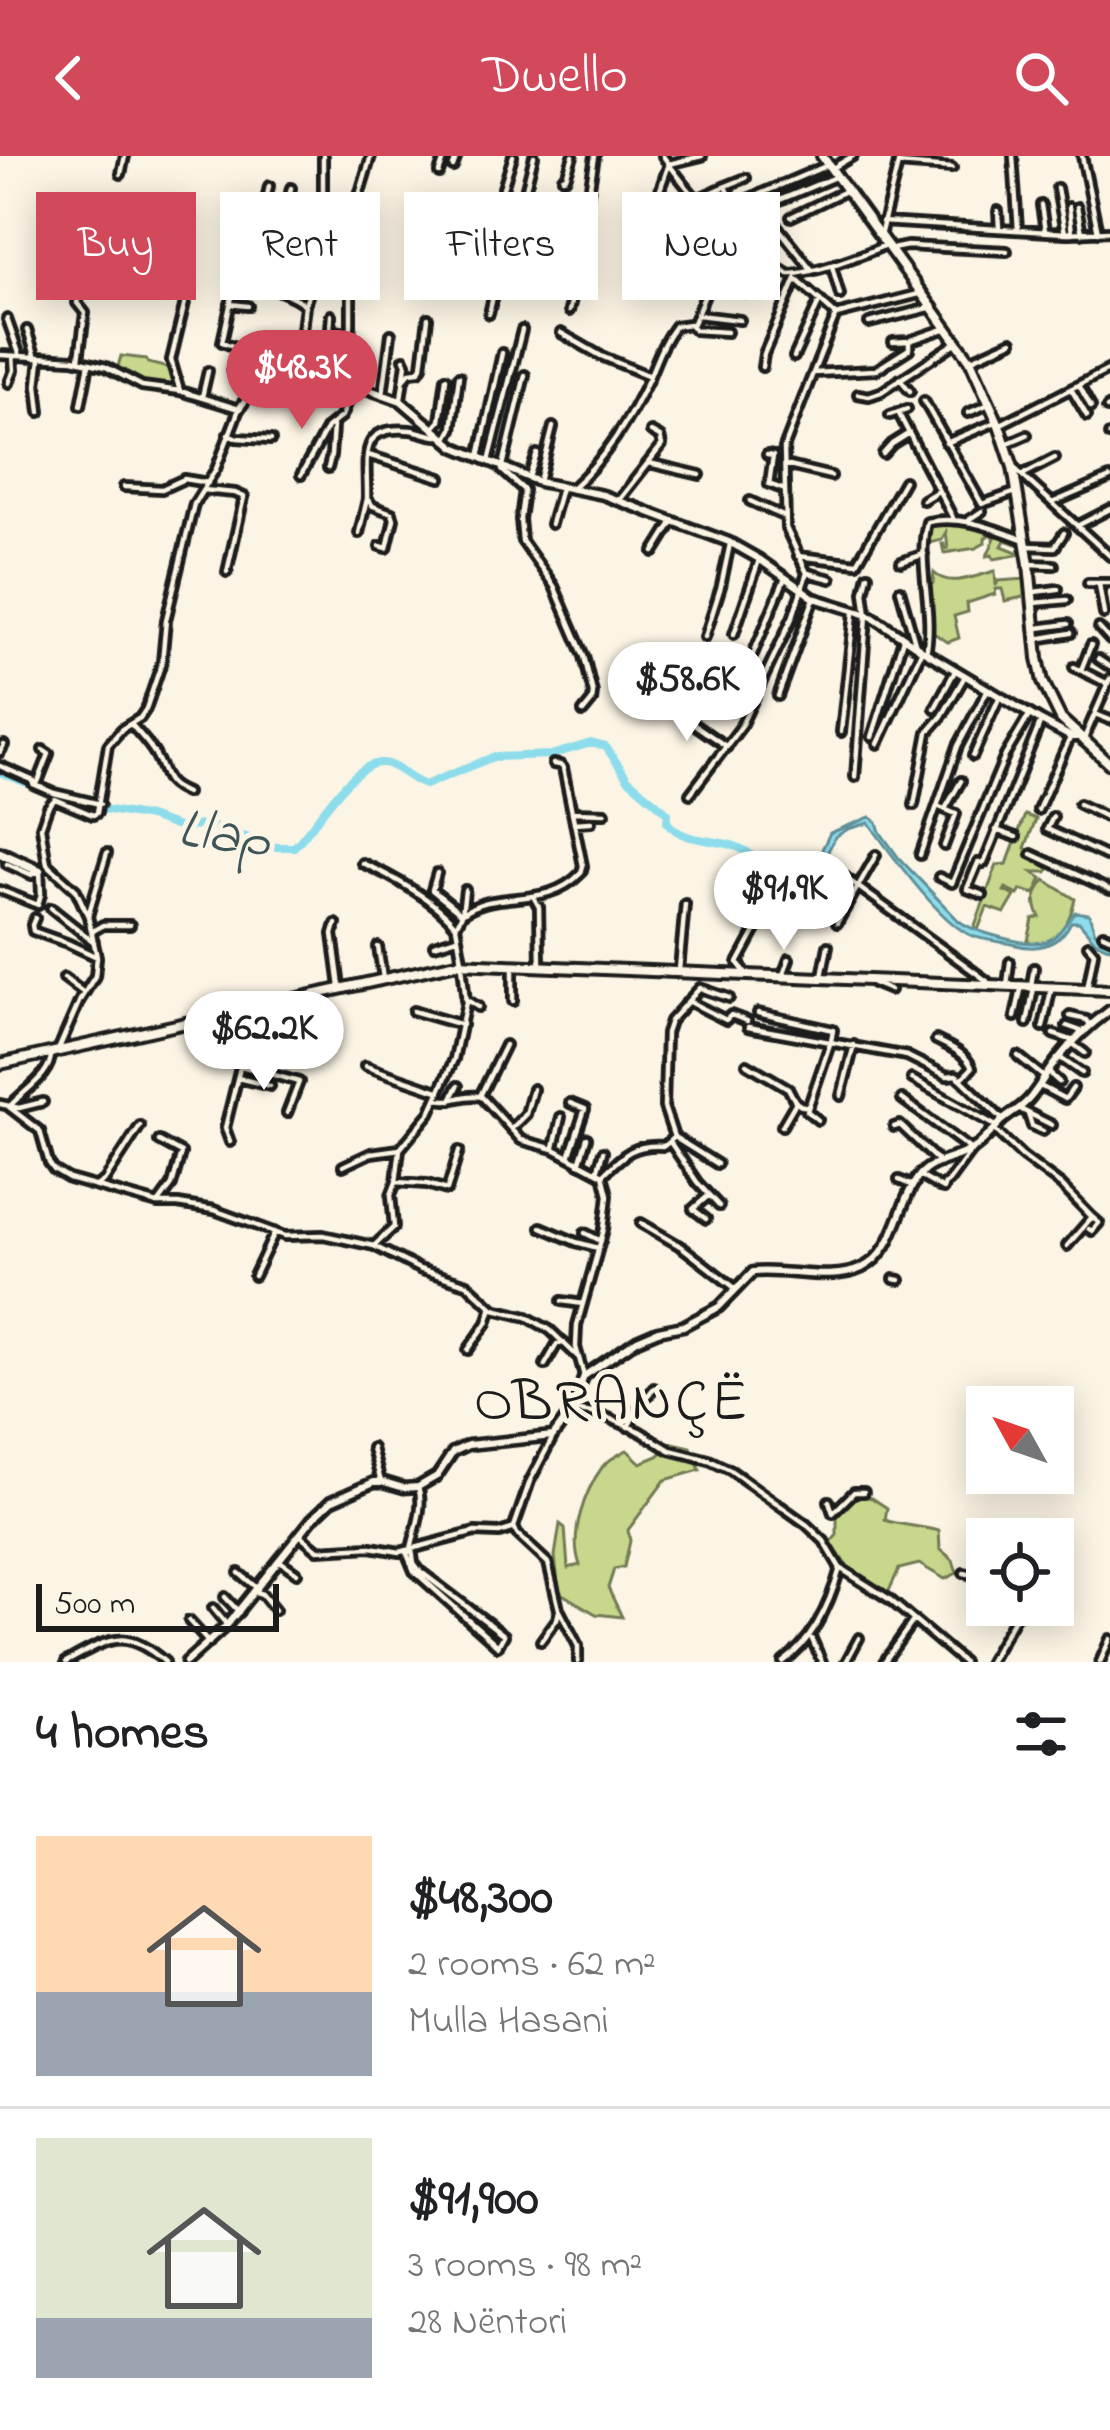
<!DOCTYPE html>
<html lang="en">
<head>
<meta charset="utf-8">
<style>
	body { margin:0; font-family:"Indie Flower",sans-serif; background:#f6f6f6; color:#202124; height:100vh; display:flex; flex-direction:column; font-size:45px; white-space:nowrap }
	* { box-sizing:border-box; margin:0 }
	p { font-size:39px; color:#757577 }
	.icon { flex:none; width:66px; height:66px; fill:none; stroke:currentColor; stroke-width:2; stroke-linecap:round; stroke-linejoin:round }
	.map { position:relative; height:1506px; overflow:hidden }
	.drawer { display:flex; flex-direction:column; background:#fff; flex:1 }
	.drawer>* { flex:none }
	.banner { position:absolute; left:36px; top:36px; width:1038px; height:108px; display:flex; gap:24px }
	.needle { width:78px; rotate:310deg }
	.fabs { position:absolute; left:966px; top:1230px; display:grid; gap:24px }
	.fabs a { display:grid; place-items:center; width:108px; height:108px; border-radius:0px; background:#fff; box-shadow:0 6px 30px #0003; font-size:60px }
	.scale { position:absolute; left:36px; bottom:30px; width:243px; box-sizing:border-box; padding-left:12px; border:6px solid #1c1c1c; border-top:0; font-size:33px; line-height:42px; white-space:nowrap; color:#1c1c1c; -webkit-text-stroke:9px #fcf5e5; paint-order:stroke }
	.price { position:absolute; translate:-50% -102px; padding:0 27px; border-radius:42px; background:#fff; color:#222; font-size:39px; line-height:78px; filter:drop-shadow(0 3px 6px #0008) }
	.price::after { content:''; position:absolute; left:50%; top:72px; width:36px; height:27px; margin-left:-18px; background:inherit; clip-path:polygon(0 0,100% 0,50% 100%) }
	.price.selected { background:#d1495b; color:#fff }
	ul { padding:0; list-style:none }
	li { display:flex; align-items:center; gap:36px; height:300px; padding:0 36px }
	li+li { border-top:3px solid #e0e0e0 }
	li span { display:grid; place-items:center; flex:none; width:336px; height:240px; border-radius:0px; color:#555 }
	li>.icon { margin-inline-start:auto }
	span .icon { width:144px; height:144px; fill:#fffc; stroke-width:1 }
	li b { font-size:51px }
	h2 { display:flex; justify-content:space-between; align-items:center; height:144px; padding:0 36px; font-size:51px }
	.pill { padding:0 42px; border-radius:0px; background:#fff; box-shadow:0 6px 30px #0003; font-size:42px; line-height:108px }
	.pill.selected { background:#d1495b; color:#fff }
	header { display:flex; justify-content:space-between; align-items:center; height:156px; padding:0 36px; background:#d1495b; color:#fff; font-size:54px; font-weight:600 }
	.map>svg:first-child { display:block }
	.green { fill:#c7d88d; stroke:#727a54; stroke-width:3 }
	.water { fill:#8ddceb; stroke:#608f98; stroke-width:3 }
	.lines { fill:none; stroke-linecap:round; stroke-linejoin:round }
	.river { stroke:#8ddceb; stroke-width:8 }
	.minor-casing { stroke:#1c1c1c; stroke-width:14 }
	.tertiary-casing { stroke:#1c1c1c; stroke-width:15 }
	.secondary-casing { stroke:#1c1c1c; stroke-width:16 }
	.minor { stroke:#fcf5e5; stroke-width:4.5 }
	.tertiary { stroke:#fcf5e5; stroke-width:6 }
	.secondary { stroke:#fcf5e5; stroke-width:8 }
	.labels { text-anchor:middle; stroke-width:10; stroke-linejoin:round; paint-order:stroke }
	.water-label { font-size:57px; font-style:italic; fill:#3e565a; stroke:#fcf5e5 }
	.quarter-label { font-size:60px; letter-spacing:3px; fill:#1c1c1c; stroke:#fcf5e5 }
</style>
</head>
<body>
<header><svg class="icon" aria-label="back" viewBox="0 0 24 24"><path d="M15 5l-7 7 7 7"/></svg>Dwello<svg class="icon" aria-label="search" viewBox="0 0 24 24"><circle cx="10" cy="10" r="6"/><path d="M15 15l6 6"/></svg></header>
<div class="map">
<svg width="1110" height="1506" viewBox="0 0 1110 1506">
	<rect width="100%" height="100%" fill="#fcf5e5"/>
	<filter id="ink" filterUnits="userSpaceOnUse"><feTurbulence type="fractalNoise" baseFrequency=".00833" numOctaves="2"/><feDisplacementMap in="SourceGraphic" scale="24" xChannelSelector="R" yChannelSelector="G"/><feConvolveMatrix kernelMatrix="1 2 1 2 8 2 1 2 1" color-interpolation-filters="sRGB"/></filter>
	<g filter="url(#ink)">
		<path class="green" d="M 121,200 L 146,203 L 148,207 L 172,213 L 177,232 C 155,233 137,226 117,214 Z
			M 959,365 L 1018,385 L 1016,388 L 1005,384 L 1002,390 L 1022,398 L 994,403 L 992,399 L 987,400 L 995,382 L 990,378 L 985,382 L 985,387 L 976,392 L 944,397 L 942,388 L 944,388 L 945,393 L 948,392 L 946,376 L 942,384 L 925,388 L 928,367 Z
			M 995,415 L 996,430 L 998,425 L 1026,423 L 1028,440 L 1005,445 L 1002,433 L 996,433 L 995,438 L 967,447 L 968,456 L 954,460 L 959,482 L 948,486 L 930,475 L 928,430 L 933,427 L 934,417 C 950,432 975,420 995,415 Z
			M 1025,659 L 1036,663 L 1025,692 L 1051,708 L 1047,716 L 1032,716 L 1042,722 L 1035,738 L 1021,734 L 1018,739 L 1006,732 L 1004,735 L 1015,740 L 1005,757 L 987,751 L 978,774 L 974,772 L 997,709 L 1007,708 Z
			M 1045,724 L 1075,743 C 1069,770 1056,790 1027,789 L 1033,763 L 1040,761 C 1032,747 1035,737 1045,724 Z
			M 673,1287 L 691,1291 L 700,1314 L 665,1324 L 628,1374 L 630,1385 L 624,1411 L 614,1413 L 608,1432 L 622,1461 L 596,1458 L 559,1436 L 555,1400 L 560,1368 L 565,1372 L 568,1412 L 580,1409 C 569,1379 584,1336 603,1310 C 609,1303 618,1299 627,1294 L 641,1307 L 658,1300 Z
			M 856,1339 L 872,1342 L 887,1352 L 885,1364 C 903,1370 920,1370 939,1375 L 940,1393 L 953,1404 L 957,1417 L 945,1423 L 919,1408 L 899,1413 L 888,1437 L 846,1409 L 831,1386 L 837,1379 L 837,1358 Z"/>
		<path class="water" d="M 870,661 L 877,666 L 880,676 L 898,701 L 959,765 C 974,776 1030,792 1047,785 C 1059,781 1066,765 1075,756 L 1089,758 L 1095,776 L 1110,784 L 1110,792 L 1095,785 L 1079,766 L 1071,766 C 1059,789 1040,795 1016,789 C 1002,785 983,785 970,779 C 939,765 888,694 869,667 L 848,673 L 835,681 L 816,720 L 810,718 L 830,677 Z"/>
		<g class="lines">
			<path class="river" d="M 0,616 L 42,633
				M 79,645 L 103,653 L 149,661 L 181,672 L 208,668 L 276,691 L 294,691 C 314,673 352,604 383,607 C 398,609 410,624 425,629 L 493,601 L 551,599 L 591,587 L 606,591 L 628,623 L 668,657 L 667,666 C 687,693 731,677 754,702 C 766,715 764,731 788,732 C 802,732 811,721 818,710"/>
			<defs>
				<path id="minor" d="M 663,0 C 703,56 731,81 789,118 C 812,118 863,99 886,89
					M 1013,0 L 1018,74
					M 1082,0 L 1098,76
					M 669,8 L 702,0
					M 898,8 L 952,12
					M 453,11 L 457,0
					M 831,13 L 853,0
					M 439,17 L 445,0
					M 121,18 L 125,0
					M 563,22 L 566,21 L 573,0
					M 746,22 L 726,30 L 734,49 L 828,9
					M 269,30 L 251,120 C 267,133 291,136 305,149
					M 291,32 L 273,113 L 314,119
					M 503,32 L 513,0
					M 1057,32 L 1065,77
					M 695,44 L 726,30
					M 1041,49 L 1045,75
					M 763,51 L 835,21
					M 1069,51 L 1072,77
					M 1077,51 L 1082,77
					M 998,55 L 999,72
					M 791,61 L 845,35
					M 773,65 L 812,114
					M 882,66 L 1066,77 L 1110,75
					M 724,72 L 739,62
					M 881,76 L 900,0
					M 767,79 L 779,72
					M 641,88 L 669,8
					M 892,93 L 907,90 L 1007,95
					M 665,109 L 693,42
					M 832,110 L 840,139
					M 290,116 L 293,101
					M 237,118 L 222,186 L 254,198 L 271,212
					M 797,124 L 836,159
					M 76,130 L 80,134 L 77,147 L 85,157 L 79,203
					M 709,130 L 749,137
					M 230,148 L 248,150
					M 569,155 L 586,84 L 583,72 L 595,0
					M 489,158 L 502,101 L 517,67 L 534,0
					M 331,159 L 330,174 L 351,178
					M 698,159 L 740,164
					M 836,159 L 813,217 L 876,214 L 909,193 L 909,185 L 947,172
					M 836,159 L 923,137
					M 7,163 L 20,200
					M 693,167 L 731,78
					M 869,167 L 933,151
					M 27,174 L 36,202
					M 561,177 L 601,200 L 647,219
					M 893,186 L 909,185
					M 265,190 L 267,208
					M 0,199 L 73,203 L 106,211 L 142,230 L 180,235 L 239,253 L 216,313 L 194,348 L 166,464 L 162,506 L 146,553 L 140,562 L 122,573 L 108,589 L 97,657 L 93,659 L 55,643 L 48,651 L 41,671 L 46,702 L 47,708 L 76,734 L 88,760 L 97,801 L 95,820 L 80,844 L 59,892
					M 299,199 L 305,149 L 323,93 L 323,0
					M 794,201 L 820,144
					M 970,204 L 1012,185
					M 762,211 L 764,198 L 796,123
					M 232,215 L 249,239
					M 525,219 L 502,314 L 524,334 L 520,363 L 522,385 L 554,430 L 584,500 L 593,537 L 592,545 L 583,556
					M 339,221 L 346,205 L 351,169 L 351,66 L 371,0
					M 405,222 L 410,216 L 419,215 L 422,210 L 428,162
					M 900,223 L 910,235
					M 312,224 L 322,211
					M 9,227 L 14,214 L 13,200
					M 1079,229 L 1091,251
					M 1071,233 L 1087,260
					M 180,235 L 171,204 L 189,130
					M 383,238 L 391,178
					M 858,238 L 869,240 L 881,236 L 957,186
					M 202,241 L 208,215
					M 401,243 L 406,207 L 404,203
					M 924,245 L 982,348 L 1016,336
					M 81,249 L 89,208
					M 1107,252 L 1110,250
					M 40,256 L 37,229 L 40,203
					M 968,257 L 989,248
					M 899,258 L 953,362
					M 890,259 L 907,253
					M 999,269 L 1110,213
					M 433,273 L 440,265 L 446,222
					M 228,278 L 237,282 L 271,284
					M 1109,279 L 1110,279
					M 446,284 L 452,273 L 459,220
					M 946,287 L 996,266
					M 1006,288 L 1027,279
					M 883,298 L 892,288 L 908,278
					M 368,299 L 441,322
					M 767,299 L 773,300 L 769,328 L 785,334
					M 479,301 L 502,197
					M 489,305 L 522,174
					M 649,307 L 700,319
					M 785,309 L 831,320
					M 1013,311 L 1110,400
					M 328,312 L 331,300 L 333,270
					M 301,319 L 327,272 L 342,260 L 355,229
					M 1022,319 L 1055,302
					M 529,321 L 537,298
					M 539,326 L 553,271
					M 124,331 L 162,333 L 184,323 L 208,327
					M 572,332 C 606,302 629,264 649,222 C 657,203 662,187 675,170 L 690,168 L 695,174 L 727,176
					M 203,334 L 235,337 L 244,341 L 227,416
					M 923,344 L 938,335
					M 618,345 L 662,289 L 660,281 L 651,276
					M 750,345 L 785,361
					M 1052,347 L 1110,322
					M 967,365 L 982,355
					M 551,368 L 561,332
					M 1077,370 L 1110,353
					M 359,377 L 367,343
					M 380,390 L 387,392 L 394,363 L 392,357 L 373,350 L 367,343 C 368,303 356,269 410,274 C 421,275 428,280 439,280
					M 1027,390 L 1055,391 L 1064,377
					M 654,396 L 672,367
					M 798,400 L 857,407 L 904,325
					M 901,406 L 924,398
					M 1029,408 L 1054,409
					M 808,417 L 831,423
					M 1088,427 L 1110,427
					M 1099,428 L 1104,458
					M 900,434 L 916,490
					M 1034,436 L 1058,433
					M 1034,447 L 1067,444
					M 1038,472 L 1068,468
					M 1099,472 L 1110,484
					M 734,478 L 759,404
					M 705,481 L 721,430 L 730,388
					M 1036,483 L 1071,477
					M 926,497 C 935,455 916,408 927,366 C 962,359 992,372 1025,384
					M 751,503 L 785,422
					M 1098,503 L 1110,511
					M 1074,511 L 1108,528
					M 1081,514 L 1091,489
					M 778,540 L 814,442
					M 665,548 L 727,591
					M 935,552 L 955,515
					M 1095,558 L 1110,564
					M 131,568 C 139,578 150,588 156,600 C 167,620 162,627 186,637
					M 841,576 L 854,457
					M 872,581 L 903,483
					M 1083,585 L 1110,523
					M 878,588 L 922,494
					M 0,596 L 4,589
					M 973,600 L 1000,540
					M 0,610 L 34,625 L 33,628 L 54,637 L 100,648
					M 855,621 L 867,459 L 864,436 L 868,419
					M 33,628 L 38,626 L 49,598 L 43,594
					M 690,638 L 740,572 L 793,460 L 807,417 L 786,372 L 784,292 L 813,217
					M 1079,648 L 1110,663
					M 914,649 L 928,576 L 942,560 L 965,520
					M 937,650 L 956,658 L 944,690
					M 945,653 L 961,625
					M 1038,654 L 1070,582
					M 573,656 L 605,657
					M 1053,661 L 1047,673 L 1110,702
					M 574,667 L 591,666
					M 996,674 L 1016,681
					M 0,695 L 40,713
					M 1032,698 L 1110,734
					M 0,699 L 33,714 L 40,713
					M 920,699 L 958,590 L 988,533
					M 362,707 C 392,720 435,744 456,770
					M 7,708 L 32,719 L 41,714
					M 437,717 L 432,734 L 462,758
					M 842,719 L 987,825
					M 939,721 L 952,727 L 1005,600 L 1030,558
					M 0,734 L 38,749 L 41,738 L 40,713
					M 983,739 L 967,733 L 978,707 L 984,707 L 1041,565
					M 533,740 L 539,751 L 540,809
					M 51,752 L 94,786
					M 462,758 C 496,731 545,755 581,717 L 583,710 L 563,612 L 560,609 L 553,608
					M 88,760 L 107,697
					M 35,762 L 32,769 L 33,775 L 67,787 L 97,801
					M 837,767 L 876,699
					M 336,768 L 333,778 L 340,831
					M 93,775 L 103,769 L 130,769
					M 1103,778 L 1110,781
					M 434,789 L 457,782
					M 378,791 L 383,822
					M 513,809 L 513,845
					M 679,814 L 685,748
					M 745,816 L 738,807 L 758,770
					M 783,819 L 789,803
					M 822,820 L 828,790
					M 64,822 L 84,837
					M 873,827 L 890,834
					M 1007,829 L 1010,806
					M 1031,829 L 1034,812
					M 1087,833 L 1094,796 L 1088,789
					M 465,843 L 478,851
					M 688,845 L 726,864 L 731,859 L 747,865
					M 413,855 L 462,869
					M 758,857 L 833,874 L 831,885
					M 1070,860 L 1087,864 L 1090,869
					M 1015,861 L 1022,829
					M 1027,867 L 1034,832
					M 1067,870 L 1081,875 L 1079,879
					M 748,871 L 907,900 L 947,920 L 956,919 L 961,923 L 1001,962 L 1000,966
					M 1043,871 L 1052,830
					M 1053,878 L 1074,885
					M 936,884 C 950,891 966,897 972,912 L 961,923
					M 1073,888 L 1085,897
					M 1018,900 L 1044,921
					M 1059,901 L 1082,917
					M 223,903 L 234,859
					M 747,908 L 788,932 C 793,940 795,952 808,950
					M 241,910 L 299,926 L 287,957
					M 365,910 L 438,935
					M 1048,916 L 1059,926
					M 238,922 L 270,930
					M 912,923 L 996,970
					M 1038,932 L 1040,930 L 1065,943 L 1073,932
					M 480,940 L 505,889
					M 841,940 L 854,889
					M 437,942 C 450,949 464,936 482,941 L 521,984 L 554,993 L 603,1019
					M 902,943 L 970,993
					M 451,944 L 458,930
					M 0,948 L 19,952 L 43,946
					M 9,951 L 40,975 L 49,1007 L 54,1014 L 69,1023 L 158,1048 L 178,1048 L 214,1054 L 285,1080 L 323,1079 L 374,1090 L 419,1113 L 467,1128 L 494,1153 L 527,1161 L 550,1174 L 579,1202
					M 9,951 C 24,934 52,919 51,897
					M 1020,953 L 1052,969
					M 1028,958 L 1032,970 L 1043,975
					M 818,964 L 807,955 L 831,885
					M 782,970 L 796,946
					M 894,971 L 900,969 L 940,1007
					M 512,972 L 526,958 L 533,933
					M 996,975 L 1022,1000 L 1061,1029 L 1092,1061 L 1067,1090
					M 230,986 L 225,972 L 254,855
					M 670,986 L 697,1026 L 719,1050
					M 554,991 L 561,961
					M 569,1001 L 585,953 L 570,947
					M 579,1008 L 587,982
					M 717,1008 L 674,981 L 664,951 L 666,877 L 670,865 L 700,832 L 729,842
					M 343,1010 L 371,997 L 400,993
					M 597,1016 L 603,996
					M 604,1018 C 625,997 634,988 664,990 L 674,981
					M 920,1020 L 943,1033 L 945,1028
					M 899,1024 L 913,1030
					M 396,1026 L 427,1028 L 447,1034 L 459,995
					M 948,1026 L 970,996
					M 96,1030 L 105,1024 L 140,970
					M 158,1048 L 172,1029 L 181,997 L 159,985
					M 706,1063 L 693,1053 L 708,1040
					M 641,1067 L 682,1091 L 735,1132
					M 541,1071 L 576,1086 L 598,1092
					M 1089,1073 L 1092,1075 L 1099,1067 L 1092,1061
					M 585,1077 L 601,1085
					M 374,1090 L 394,1071 L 391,1039 L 396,1026 L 400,993 L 430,957 L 454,903 L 466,846 L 462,809 L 457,807 L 462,805 L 456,770 L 462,758 L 465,734
					M 254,1120 L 275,1076
					M 894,1123 L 900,1124
					M 562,1145 L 583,1148
					M 468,1194 L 487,1167 L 492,1151
					M 545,1209 L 557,1188 L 564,1187
					M 584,1220 L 576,1191 L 577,1169 L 604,1073 L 608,1039 L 603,1019
					M 572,1254 L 599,1258 L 639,1275 L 670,1294 L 709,1304 L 730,1314 L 806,1368 L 824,1385 L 840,1412 L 889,1443 L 963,1506
					M 628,1271 L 640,1249 L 654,1232
					M 552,1283 L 530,1325 L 514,1371 L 517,1378 L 548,1407 L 559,1453 L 578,1490 L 578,1506
					M 372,1292 L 381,1326
					M 829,1345 L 833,1357 L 854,1336 L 864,1336
					M 300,1379 L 318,1394 L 371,1391 L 400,1396 L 475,1376 L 499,1377 L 512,1373
					M 412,1393 L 414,1407 L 420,1415 L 504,1479 L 498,1490 L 414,1415 L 407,1398 L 411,1393 C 415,1374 425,1349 418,1331
					M 280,1405 L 297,1417
					M 239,1417 L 258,1433
					M 964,1417 L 987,1422
					M 256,1436 L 262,1438 L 275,1454
					M 225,1441 L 239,1456
					M 213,1452 L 227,1469
					M 189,1465 L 209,1487
					M 812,1483 L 822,1506
					M 541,1485 L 557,1463 L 559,1455
					M 66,1506 C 109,1483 123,1470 165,1506
					M 783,1506 C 814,1484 830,1448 840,1412
					M 846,1506 L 859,1482
					M 884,1506 L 913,1465
					M 989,1506 L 1022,1449
					M 1100,1506 L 1110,1483"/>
				<path id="tertiary" d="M 239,253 L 249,239 L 265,231 L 274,208 L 299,199 L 353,228 L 401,245 L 455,291 L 539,326 L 603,339 L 729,386 L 759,403 L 814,442 L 872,460 L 922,494 L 1041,565 L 1071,581 L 1079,581
					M 186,1506 L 227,1469 L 312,1363 L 331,1345 L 374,1326 L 384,1326 L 404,1332 L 418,1331 L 437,1320 L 453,1296 L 468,1289 L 553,1280 L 572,1254 L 584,1220 L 637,1184 L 658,1175 L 683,1170 L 719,1151 L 753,1116 C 784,1112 831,1127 862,1112 C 897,1095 897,1048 919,1020 C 933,1003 959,1003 976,991 C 986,983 993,974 1002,965 C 1011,957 1022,952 1030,942 C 1040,930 1047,916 1057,904 C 1072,885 1090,869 1110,854"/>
				<path id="secondary" d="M 822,0 L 970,204 L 999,269 L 1013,311 L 1029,408 L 1038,502 L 1043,526 L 1061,563 L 1110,608
					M 0,908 L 457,807 L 1110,834"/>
			</defs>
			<use href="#minor" class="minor-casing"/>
			<use href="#tertiary" class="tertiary-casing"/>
			<use href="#secondary" class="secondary-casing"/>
			<use href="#minor" class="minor"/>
			<use href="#tertiary" class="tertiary"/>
			<use href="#secondary" class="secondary"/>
		</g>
	</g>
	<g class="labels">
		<g class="water-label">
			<text transform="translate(225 675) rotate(8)" y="20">Llap</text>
		</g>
		<g class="quarter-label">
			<text x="612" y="1263">OBRANÇË</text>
		</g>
	</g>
</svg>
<div class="fabs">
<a><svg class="needle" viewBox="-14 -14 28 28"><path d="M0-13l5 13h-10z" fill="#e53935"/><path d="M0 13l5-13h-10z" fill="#757577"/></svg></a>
<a><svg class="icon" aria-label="locate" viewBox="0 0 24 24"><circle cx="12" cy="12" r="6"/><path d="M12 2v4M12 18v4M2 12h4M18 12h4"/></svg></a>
</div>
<div class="scale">500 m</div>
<b class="price selected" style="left:302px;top:276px">$48.3K</b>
<b class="price" style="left:687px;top:588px">$58.6K</b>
<b class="price" style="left:784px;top:797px">$91.9K</b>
<b class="price" style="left:264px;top:937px">$62.2K</b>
<div class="banner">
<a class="pill selected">Buy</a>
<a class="pill">Rent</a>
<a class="pill">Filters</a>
<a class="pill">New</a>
</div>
</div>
<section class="drawer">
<h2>4 homes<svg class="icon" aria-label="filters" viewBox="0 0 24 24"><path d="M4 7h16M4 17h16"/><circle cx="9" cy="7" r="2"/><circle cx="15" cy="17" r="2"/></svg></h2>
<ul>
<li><span style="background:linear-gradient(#ffd9b3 65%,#9aa5b1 0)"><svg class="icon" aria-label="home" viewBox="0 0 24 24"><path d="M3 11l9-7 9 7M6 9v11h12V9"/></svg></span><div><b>$48,300</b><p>2 rooms · 62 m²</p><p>Mulla Hasani</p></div></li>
<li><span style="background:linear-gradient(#dfe7d0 75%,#9aa5b1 0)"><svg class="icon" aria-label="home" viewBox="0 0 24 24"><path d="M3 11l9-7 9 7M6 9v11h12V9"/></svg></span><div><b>$91,900</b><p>3 rooms · 98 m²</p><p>28 Nëntori</p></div></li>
</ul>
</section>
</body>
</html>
